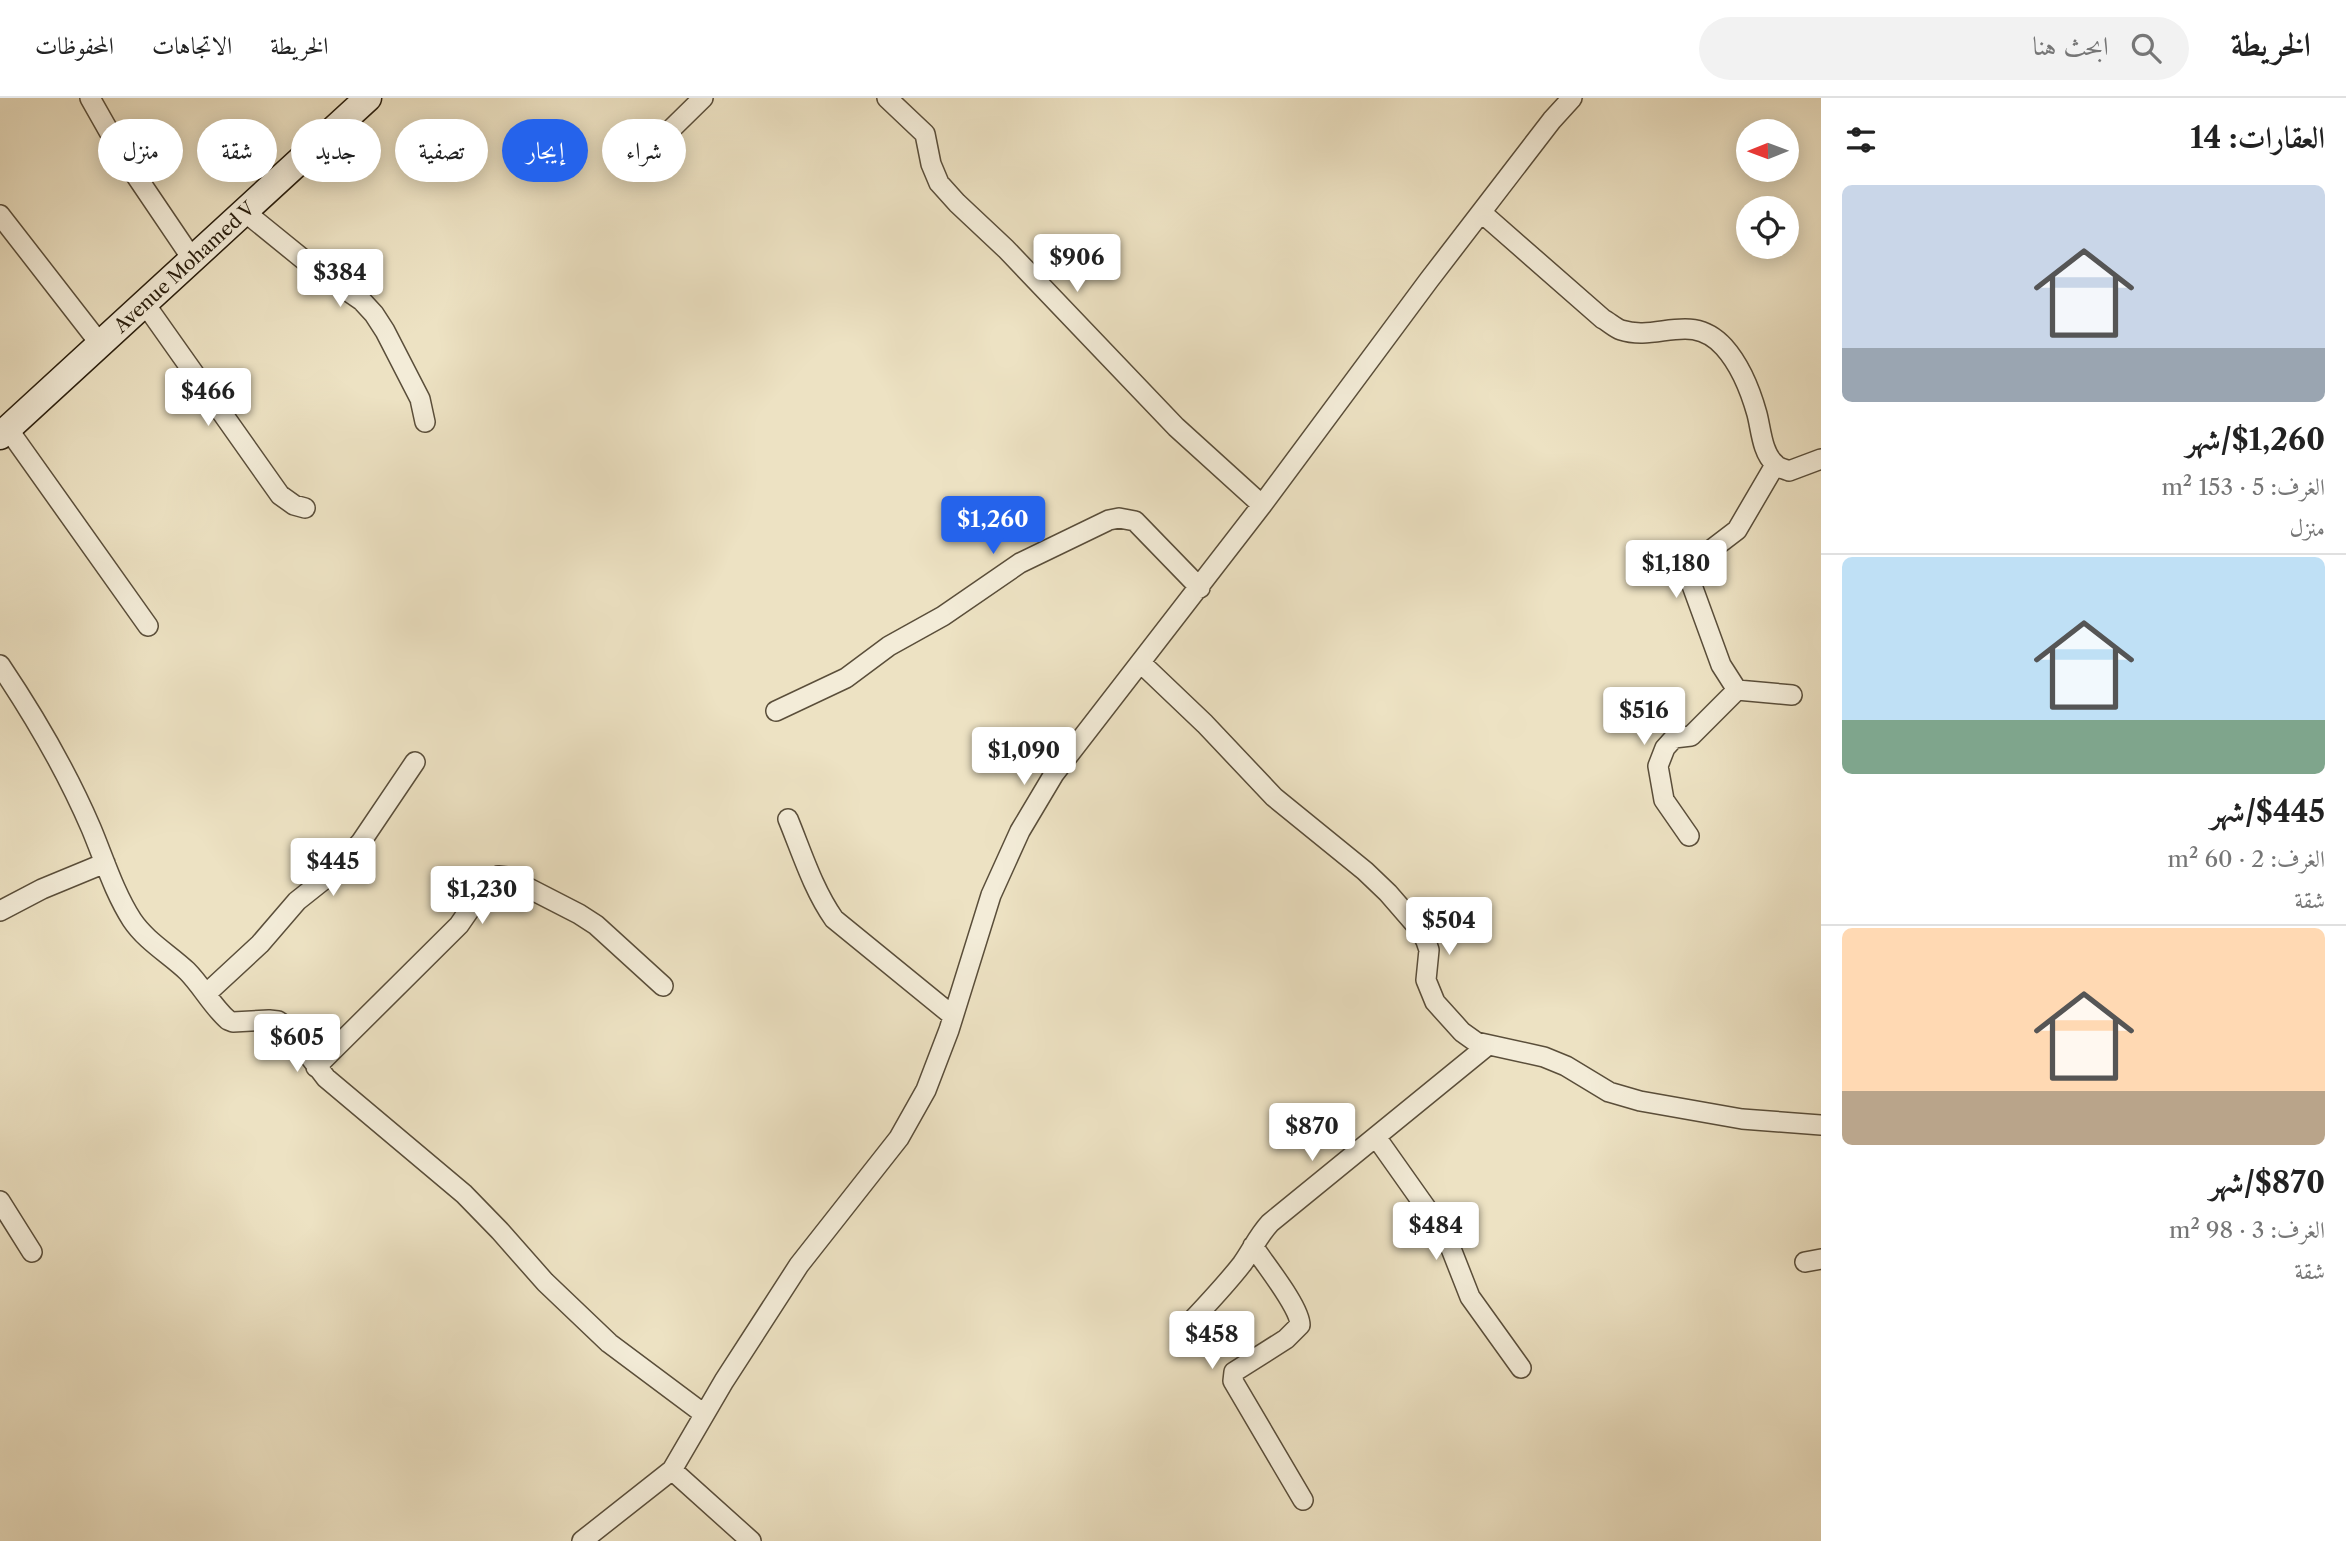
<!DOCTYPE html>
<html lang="ar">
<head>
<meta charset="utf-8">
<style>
	body { margin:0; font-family:"Libre Caslon Text",Amiri,serif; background:#f2f2f2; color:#222; direction:rtl; height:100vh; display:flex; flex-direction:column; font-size:26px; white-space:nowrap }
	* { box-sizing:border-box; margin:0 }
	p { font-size:23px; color:#767676 }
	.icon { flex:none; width:38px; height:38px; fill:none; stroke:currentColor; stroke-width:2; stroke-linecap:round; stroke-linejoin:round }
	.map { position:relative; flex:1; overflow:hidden; direction:ltr }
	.details { display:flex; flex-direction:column; background:#fff; width:525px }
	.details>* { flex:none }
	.banner { position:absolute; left:21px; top:21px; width:665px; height:63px; direction:rtl; display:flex; gap:14px }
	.needle { width:46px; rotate:269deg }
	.buttons { position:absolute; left:1736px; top:21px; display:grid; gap:14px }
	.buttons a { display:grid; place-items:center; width:63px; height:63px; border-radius:50%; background:#fff; box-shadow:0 4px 18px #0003; font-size:35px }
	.price { position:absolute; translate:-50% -60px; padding:0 16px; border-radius:7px; background:#fff; color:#222; font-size:23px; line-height:46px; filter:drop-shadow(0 2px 4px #0008) }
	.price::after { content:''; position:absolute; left:50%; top:42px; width:21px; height:16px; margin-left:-10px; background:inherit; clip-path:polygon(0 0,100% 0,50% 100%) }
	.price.selected { background:#2563eb; color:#fff }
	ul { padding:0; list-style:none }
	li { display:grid; align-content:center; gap:14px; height:371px; padding:0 21px }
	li+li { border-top:2px solid #e0e0e0 }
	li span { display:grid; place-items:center; height:217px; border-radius:10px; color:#555 }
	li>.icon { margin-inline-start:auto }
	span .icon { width:126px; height:126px; fill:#fffc; stroke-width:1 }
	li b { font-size:30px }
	h2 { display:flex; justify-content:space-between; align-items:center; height:84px; padding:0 21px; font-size:30px }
	.chip { padding:0 24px; border-radius:32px; background:#fff; box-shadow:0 4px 18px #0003; font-size:24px; line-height:63px }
	.chip.selected { background:#2563eb; color:#fff }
	header { display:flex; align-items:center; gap:42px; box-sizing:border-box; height:98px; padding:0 35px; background:#fff; border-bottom:2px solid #e0e0e0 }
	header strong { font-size:33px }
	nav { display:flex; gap:38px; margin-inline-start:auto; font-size:24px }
	.search { width:490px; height:63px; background:#f2f2f2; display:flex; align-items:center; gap:18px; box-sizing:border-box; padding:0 24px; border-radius:38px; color:#767676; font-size:26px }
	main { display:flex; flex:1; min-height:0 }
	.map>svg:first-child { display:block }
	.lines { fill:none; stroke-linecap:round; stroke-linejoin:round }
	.street-casing { stroke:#5a4e3a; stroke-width:22 }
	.secondary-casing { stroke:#291d0c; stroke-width:29 }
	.street { stroke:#f3ecd8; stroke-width:19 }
	.secondary { stroke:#f3ecd8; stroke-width:26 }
	.labels { text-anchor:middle; stroke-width:5; stroke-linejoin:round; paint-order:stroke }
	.street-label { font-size:19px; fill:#291d0c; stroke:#f3ecd8 }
</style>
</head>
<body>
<header>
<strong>الخريطة</strong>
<div class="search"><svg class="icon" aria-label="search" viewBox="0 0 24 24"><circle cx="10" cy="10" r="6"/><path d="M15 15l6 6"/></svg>ابحث هنا</div>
<nav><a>الخريطة</a><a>الاتجاهات</a><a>المحفوظات</a></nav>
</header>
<main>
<section class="details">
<h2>العقارات: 14<svg class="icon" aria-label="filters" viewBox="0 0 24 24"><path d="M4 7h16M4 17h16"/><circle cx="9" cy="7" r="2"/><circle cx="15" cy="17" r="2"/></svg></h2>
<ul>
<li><span style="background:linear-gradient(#c9d6e8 75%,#9aa5b1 0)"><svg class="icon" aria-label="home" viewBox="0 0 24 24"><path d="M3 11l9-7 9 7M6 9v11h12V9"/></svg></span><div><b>$1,260/شهر</b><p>الغرف: 5 · 153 m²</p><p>منزل</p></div></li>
<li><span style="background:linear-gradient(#bfe0f5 75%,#7fa58c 0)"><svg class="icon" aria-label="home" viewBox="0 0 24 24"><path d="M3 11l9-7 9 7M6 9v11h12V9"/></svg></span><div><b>$445/شهر</b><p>الغرف: 2 · 60 m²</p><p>شقة</p></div></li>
<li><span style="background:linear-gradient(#ffd9b3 75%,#b9a48a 0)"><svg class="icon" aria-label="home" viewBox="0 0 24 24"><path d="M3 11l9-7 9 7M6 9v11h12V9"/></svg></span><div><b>$870/شهر</b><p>الغرف: 3 · 98 m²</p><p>شقة</p></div></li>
</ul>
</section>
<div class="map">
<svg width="1821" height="1443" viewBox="0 0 1821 1443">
	<rect width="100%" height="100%" fill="#ede2c3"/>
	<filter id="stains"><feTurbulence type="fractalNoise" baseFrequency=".00286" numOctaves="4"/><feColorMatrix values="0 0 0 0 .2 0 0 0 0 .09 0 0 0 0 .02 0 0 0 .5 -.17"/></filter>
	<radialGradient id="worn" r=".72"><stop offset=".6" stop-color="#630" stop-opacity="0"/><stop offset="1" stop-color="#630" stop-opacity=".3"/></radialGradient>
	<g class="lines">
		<defs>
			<path id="street" d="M 90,0 L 124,60 L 193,162
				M 887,0 L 925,36 L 931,66 L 939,85 L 957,105 L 1006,151 L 1176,329 L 1262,407
				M 653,49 L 703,0
				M 245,114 L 314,170 L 362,203 L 374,216 L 385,233 L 420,301 L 425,324
				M 1482,115 L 1603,221 C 1609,224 1615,230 1621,232 C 1658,244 1691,213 1724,249 C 1741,268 1750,291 1757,316 C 1761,331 1762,355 1775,366 C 1778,370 1785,371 1789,373 L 1821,361
				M 0,117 L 101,247
				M 145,206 L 280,397 L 294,407 L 305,410
				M 8,331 L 148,528
				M 1775,367 L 1737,432 L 1686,471 L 1721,567 L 1737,592 L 1792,597
				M 1141,565 L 1205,626 L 1274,699 L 1365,773 L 1388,795 L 1421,833 L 1426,843 L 1429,852 L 1426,882 L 1435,904 L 1462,934 L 1476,944 L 1544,959 L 1566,968 L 1609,994 L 1640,1003 L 1742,1021 L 1821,1027
				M 0,567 C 35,619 66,672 91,730 C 104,761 114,794 132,822 C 146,843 169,856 187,873 C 202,888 212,908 228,922 L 233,924 L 269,922 L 278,923 L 287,929 L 326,980 L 464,1096 L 500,1133 L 545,1184 L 609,1245 L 704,1316
				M 776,613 L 846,580 L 889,548 L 943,518 L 1020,465 L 1109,422 L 1119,420 L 1135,423 L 1200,490
				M 788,721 C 802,755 813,791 834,821 L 953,918
				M 1689,738 L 1664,702 L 1658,668 L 1665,650 L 1674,640 L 1691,638 L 1737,592
				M 0,813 L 42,791 L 105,765
				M 206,896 L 260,846 L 297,803 L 331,776 L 361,744 L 415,664
				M 316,969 L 459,827 L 490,782 L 498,778 L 507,779 L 579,816 L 596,827 L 663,888
				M 1376,1039 L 1446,1138 L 1470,1199 L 1521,1270
				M 0,1103 L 32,1154
				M 1253,1148 C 1264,1165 1300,1209 1300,1227 L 1286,1241 L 1234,1274 L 1233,1283 L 1303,1402
				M 1805,1164 L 1821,1161
				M 1184,1231 C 1204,1210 1224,1189 1242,1166 C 1252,1152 1258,1138 1270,1125 L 1487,948
				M 672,1372 L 751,1443
				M 582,1443 L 672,1372 L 724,1283 L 799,1167 L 899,1040 L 926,992 L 949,932 L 991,797 L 1020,733 L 1054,676 L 1262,407 L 1429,182 L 1552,22 L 1572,0"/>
			<g id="secondary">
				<path id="s1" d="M 0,338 L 368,0"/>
			</g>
		</defs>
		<use href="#street" class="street-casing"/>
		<use href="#secondary" class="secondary-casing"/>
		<use href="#street" class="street"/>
		<use href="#secondary" class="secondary"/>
	</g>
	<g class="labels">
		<g class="street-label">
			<text dy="7" stroke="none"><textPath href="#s1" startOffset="250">Avenue Mohamed V</textPath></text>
		</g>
	</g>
	<rect width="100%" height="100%" filter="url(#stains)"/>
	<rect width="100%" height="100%" fill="url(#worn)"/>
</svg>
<div class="buttons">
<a><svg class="needle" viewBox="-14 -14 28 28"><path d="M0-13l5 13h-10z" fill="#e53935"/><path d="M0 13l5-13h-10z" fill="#767676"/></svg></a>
<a><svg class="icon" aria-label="locate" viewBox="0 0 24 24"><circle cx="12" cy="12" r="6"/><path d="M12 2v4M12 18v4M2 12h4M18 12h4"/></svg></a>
</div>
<b class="price" style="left:1077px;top:196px">$906</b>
<b class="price" style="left:340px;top:211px">$384</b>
<b class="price" style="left:208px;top:330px">$466</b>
<b class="price selected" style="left:993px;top:458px">$1,260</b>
<b class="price" style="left:1676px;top:502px">$1,180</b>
<b class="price" style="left:1644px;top:649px">$516</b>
<b class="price" style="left:1024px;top:689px">$1,090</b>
<b class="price" style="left:333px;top:800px">$445</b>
<b class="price" style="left:482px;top:828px">$1,230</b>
<b class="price" style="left:1449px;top:859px">$504</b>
<b class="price" style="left:297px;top:976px">$605</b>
<b class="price" style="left:1312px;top:1065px">$870</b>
<b class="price" style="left:1436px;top:1164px">$484</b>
<b class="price" style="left:1212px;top:1273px">$458</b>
<div class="banner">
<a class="chip">شراء</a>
<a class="chip selected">إيجار</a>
<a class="chip">تصفية</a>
<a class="chip">جديد</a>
<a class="chip">شقة</a>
<a class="chip">منزل</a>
</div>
</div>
</main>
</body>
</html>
